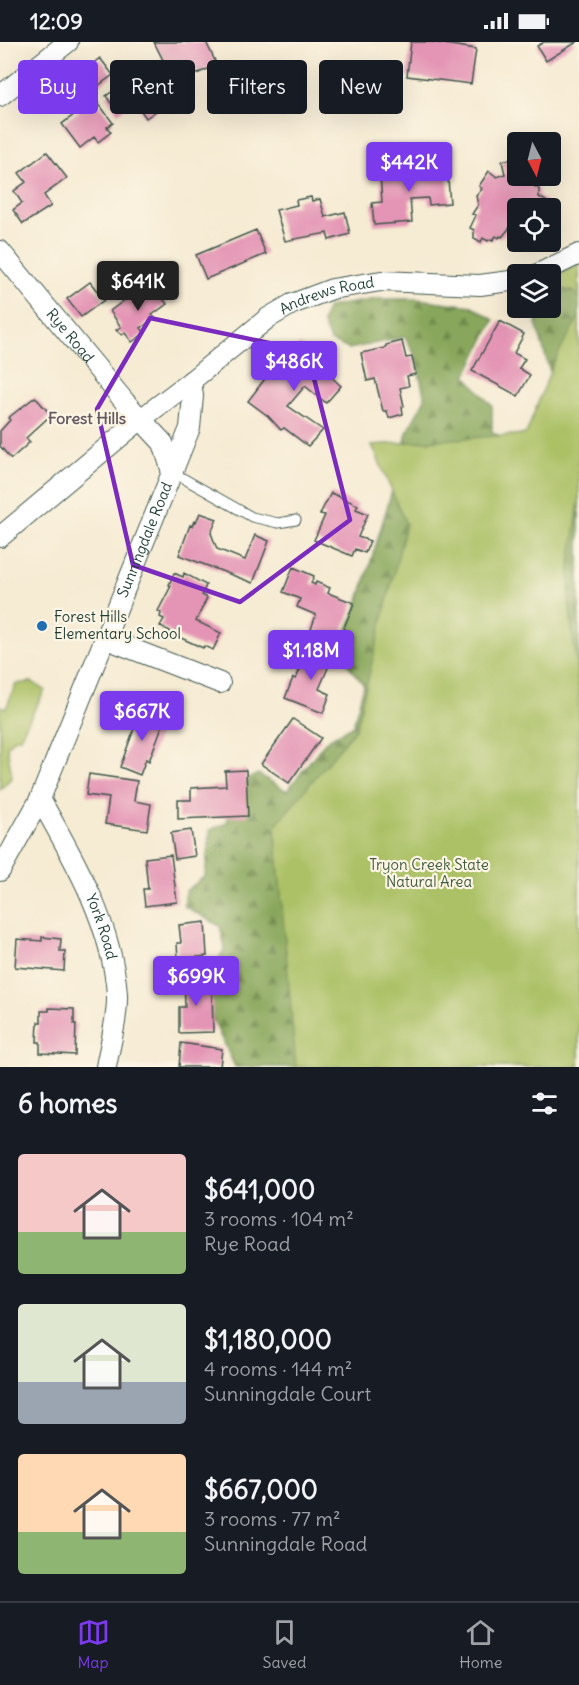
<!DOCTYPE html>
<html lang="en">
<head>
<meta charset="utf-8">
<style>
	body { margin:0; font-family:Delius,sans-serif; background:#242831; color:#f1f3f6; height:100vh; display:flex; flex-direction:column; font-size:22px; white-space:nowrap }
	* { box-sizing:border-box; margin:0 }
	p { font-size:20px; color:#9ea1a6 }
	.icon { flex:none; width:33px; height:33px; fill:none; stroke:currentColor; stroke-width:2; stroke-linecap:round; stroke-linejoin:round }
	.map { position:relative; height:1025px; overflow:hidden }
	.sheet { display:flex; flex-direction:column; background:#171b24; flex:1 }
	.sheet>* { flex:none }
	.guide { position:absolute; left:18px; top:18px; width:543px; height:54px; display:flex; gap:12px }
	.needle { width:39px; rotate:173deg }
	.fabs { position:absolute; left:507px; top:90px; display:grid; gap:12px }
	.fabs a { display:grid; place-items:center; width:54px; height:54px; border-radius:6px; background:#171b24; box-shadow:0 6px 24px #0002; font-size:30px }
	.price { position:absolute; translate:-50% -51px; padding:0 14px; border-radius:6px; background:#7c3aed; color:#fff; font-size:20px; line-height:39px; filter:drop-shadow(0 2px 3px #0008) }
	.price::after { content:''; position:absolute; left:50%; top:36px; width:18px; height:14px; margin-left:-9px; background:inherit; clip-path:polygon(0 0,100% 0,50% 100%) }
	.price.selected { background:#222; color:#fff }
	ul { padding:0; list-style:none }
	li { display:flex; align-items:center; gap:18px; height:150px; padding:0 18px }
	li span { display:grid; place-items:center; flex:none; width:168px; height:120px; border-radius:6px; color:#555 }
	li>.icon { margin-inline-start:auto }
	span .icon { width:72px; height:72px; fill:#fffc; stroke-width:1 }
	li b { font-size:26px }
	h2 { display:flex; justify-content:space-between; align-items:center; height:72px; padding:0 18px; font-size:26px }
	.pill { padding:0 21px; border-radius:6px; background:#171b24; box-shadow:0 6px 24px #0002; font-size:21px; line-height:54px }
	.pill.selected { background:#7c3aed; color:#fff }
	.status { display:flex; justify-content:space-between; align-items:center; height:42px; padding:0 30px; background:#171b24; direction:ltr }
	.status svg { height:16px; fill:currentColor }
	.menu { display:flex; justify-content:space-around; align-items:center; height:84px; border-top:2px solid #363941; background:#171b24; font-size:16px; color:#9ea1a6 }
	.menu a { display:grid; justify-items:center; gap:3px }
	.menu .selected { color:#7c3aed }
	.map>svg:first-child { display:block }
	.forest { fill:url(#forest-firs); stroke:#547248; stroke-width:1.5 }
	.green { fill:#acc166; stroke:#667f4d; stroke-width:1.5 }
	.building { fill:#e495b5 }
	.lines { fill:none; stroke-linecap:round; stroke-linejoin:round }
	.service-casing { stroke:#3f574c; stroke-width:11 }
	.minor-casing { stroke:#3f574c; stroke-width:22 }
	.service { stroke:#fff; stroke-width:9 }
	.minor { stroke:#fff; stroke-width:20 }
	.marked { fill:none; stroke:#7b2cbf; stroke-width:4.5; stroke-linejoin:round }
	.poi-dot { fill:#1f6fb2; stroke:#fcf5e5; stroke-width:2 }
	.labels { text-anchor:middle; stroke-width:4.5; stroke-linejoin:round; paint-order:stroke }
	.street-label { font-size:15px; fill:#1f3d34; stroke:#fcf5e5 }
	.poi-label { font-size:15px; fill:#1f3d34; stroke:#fcf5e5; text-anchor:start }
	.park-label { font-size:15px; fill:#425e40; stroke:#fcf5e5 }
	.neighbourhood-label { font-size:16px; font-weight:bold; fill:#645c61; stroke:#fcf5e5 }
</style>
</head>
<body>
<div class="status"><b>12:09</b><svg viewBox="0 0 49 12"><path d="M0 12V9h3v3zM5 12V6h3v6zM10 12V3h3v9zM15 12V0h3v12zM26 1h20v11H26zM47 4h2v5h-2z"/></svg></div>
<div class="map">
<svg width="579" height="1025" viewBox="0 0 579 1025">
	<defs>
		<pattern id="forest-firs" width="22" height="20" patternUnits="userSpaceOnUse" patternTransform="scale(1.5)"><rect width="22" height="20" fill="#89a75b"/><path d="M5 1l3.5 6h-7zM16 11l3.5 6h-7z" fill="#6f894c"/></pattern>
	</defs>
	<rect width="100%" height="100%" fill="#fcf5e5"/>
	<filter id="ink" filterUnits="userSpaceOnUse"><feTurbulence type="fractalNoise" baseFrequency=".0167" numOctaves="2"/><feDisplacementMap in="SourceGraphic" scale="12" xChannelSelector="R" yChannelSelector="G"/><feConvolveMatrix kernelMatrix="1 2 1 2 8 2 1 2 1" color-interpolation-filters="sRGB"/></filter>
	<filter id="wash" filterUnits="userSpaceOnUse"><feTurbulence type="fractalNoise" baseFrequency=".008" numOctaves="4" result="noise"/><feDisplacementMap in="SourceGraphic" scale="24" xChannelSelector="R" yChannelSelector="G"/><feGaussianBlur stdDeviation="1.35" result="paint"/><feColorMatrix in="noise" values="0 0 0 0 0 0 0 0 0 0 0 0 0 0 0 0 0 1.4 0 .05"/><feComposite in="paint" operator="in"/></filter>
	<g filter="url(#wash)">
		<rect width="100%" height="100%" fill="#f6ebd3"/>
		<path class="forest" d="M 579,233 L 579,1025 L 235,1025 C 226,1003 204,968 207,944 C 208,931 219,917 225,906 L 220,884 L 184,864 L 186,849 L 205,834 L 210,788 L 226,781 L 250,736 L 258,732 L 287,749 L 325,700 L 353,683 L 364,643 L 338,610 L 357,565 L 402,416 L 407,390 L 425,357 L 415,313 L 405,295 L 349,307 L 330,299 L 322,280 L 328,265 L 377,257 L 417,257 L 472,264 L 494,278 L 466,334 L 492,364 L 492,390 L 514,401 L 528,395 L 552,337 L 536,281 L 539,266 L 550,266 L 551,244 Z"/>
		<path class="green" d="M 579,222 L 579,255 L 574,250 L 563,247 L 560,232 Z
			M 579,274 L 579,461 L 570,521 L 569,558 L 579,648 L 579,1025 L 296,1025 L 275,784 L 356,686 L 406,482 L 372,403 L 526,392 L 553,322 Z
			M 32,640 L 45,648 L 20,695 L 13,697 L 7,704 L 12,735 L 0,748 L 0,664 L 6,666 L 16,642 Z"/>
		<g id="blocks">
			<path class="building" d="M 154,0 L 206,0 L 217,23 L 194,33 L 188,21 L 179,25 L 177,21 L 167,26 Z
				M 411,0 L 431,0 L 476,7 L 471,42 L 407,34 Z
				M 544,0 L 577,0 L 546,19 L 537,4 Z
				M 100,16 L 113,33 L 99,43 L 87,26 Z
				M 143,28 L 166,62 L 146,76 L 137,63 L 135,65 L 132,61 L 118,71 L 106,54 Z
				M 378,34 L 386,35 L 385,46 L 377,45 Z
				M 85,43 L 113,81 L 107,85 L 111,90 L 98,100 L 94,95 L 80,106 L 62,82 L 79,69 L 68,55 Z
				M 47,110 L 67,136 L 44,153 L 51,164 L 23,182 L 13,168 L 22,161 L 14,149 L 26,140 L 19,131 Z
				M 518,116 L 518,134 L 534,139 L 532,143 L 539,147 L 539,155 L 546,159 L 544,163 L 557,170 L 557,171 L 550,178 L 550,166 L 518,166 L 518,176 L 502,195 L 500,194 L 499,196 L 496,194 L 493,198 L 490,197 L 488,199 L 483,196 L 481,200 L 474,196 L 474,188 L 470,186 L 476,173 L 472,172 L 478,163 L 476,154 L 482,147 L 479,144 L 489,129 L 497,135 L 505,132 L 502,119 Z
				M 405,124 L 406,130 L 447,126 L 450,161 L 429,163 L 428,156 L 410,157 L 412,180 L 374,183 L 372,161 L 382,160 L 380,132 L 387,132 L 386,126 Z
				M 311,155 L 312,159 L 320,157 L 325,175 L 345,170 L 350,192 L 329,198 L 327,191 L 285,199 L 276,168 L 297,163 L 296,158 Z
				M 256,188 L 266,212 L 206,237 L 196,213 Z
				M 90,240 L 104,258 L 81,275 L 67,257 Z
				M 153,244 L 167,262 L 152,273 L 155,276 L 141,286 L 145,291 L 132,300 L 125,291 L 122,293 L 116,288 L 121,285 L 110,269 L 141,246 L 145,250 Z
				M 500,279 L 524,292 L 514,311 L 525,317 L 519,326 L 530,333 L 518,354 L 472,329 Z
				M 402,299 L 406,316 L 412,315 L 416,332 L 407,334 L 409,344 L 400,346 L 404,364 L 402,365 L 403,372 L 389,376 L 387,369 L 383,369 L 375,337 L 367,339 L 361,311 L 386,306 L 386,303 Z
				M 299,302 L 324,321 L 320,324 L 341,344 L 326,361 L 305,344 L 288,364 L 323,388 L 308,404 L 284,386 L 281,388 L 268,374 L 248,359 L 274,325 L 291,307 L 293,310 Z
				M 35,355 L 51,373 L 26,396 L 30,400 L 11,417 L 0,404 L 0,389 L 10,378 L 8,376 Z
				M 331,451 L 358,463 L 356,467 L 368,472 L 358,495 L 370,499 L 365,511 L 355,507 L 352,514 L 314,498 L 325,473 L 320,472 Z
				M 200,471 L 217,477 L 211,491 L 217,507 L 245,518 L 255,493 L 269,499 L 253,541 L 179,513 L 190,483 L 192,484 L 194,479 L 196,480 Z
				M 293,525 L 314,534 L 311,541 L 315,543 L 316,540 L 330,546 L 328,551 L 354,561 L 339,598 L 311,587 L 316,573 L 297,565 L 300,557 L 283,550 Z
				M 174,531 L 183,535 L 184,531 L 206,543 L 202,553 L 207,556 L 196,579 L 221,591 L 213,608 L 204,604 L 203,606 L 170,591 L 170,589 L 160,584 L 164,577 L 160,575 L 161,571 L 158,569 L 171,544 L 169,543 Z
				M 309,605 L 333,614 L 319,647 L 330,652 L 323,671 L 285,656 L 293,636 L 296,637 Z
				M 138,669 L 164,679 L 149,719 L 146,717 L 140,733 L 120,725 L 134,687 L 131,686 Z
				M 293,677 L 321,696 L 289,741 L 261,722 Z
				M 246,728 L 248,774 L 178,777 L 178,758 L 191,758 L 191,746 L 226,744 L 225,729 Z
				M 89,732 L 137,739 L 134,759 L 151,762 L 147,788 L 105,782 L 109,756 L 86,753 Z
				M 191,788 L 195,814 L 175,817 L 171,791 Z
				M 171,813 L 177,860 L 145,864 L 143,847 L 148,847 L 145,816 Z
				M 205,880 L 207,914 L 178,917 L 177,901 L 181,901 L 179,883 Z
				M 42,895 L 61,897 L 60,909 L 65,909 L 64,929 L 15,925 L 17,897 L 42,899 Z
				M 204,932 L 205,948 L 212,948 L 213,990 L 179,991 L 179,965 L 185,965 L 184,933 Z
				M 49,966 L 74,967 L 74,982 L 76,982 L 75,1013 L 40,1011 L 40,1000 L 37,1000 L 38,980 L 41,980 L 41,969 L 49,969 Z
				M 181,1001 L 222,1007 L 220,1025 L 179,1025 Z"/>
		</g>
	</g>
	<g filter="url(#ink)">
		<use href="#blocks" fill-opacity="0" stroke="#3f574c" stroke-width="1.5"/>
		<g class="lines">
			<defs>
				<path id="service" d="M 172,430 L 252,475 L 278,481 L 296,478"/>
				<g id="minor">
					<path d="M 0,54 L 68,0"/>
					<path id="s1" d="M 0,209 L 125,360 L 163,401 L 172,430"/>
					<path d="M 538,232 L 579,212"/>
					<path id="s2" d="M 0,495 L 141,377 L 191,339 L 268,276 L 292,262 L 332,247 L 381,239 L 480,243 L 518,238"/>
					<path d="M 104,596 L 220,641"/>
					<path id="s3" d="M 40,757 C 74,817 112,882 117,952 C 118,976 110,1002 106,1025"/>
					<path id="s4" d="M 0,829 L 40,757 L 190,386 L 193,354 L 191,339"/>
				</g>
			</defs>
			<use href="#service" class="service-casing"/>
			<use href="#minor" class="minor-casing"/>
			<use href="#service" class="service"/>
			<use href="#minor" class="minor"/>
		</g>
	</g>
	<path class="marked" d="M 150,276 L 307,309 L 350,478 L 240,560 L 133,523 L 97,367 Z"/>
	<circle class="poi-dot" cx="42" cy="584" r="6"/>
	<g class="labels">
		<g class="street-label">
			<text dy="5" stroke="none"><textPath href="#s2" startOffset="410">Andrews Road</textPath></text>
			<text dy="5" stroke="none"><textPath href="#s1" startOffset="110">Rye Road</textPath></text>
			<text dy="5" stroke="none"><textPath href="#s4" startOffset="362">Sunningdale Road</textPath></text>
			<text dy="5" stroke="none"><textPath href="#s3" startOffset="142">York Road</textPath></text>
		</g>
		<g class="poi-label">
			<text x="54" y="580">Forest Hills<tspan x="54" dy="17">Elementary School</tspan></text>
		</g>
		<g class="park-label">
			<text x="429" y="828">Tryon Creek State<tspan x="429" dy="17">Natural Area</tspan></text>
		</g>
		<g class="neighbourhood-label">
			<text x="87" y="382">Forest Hills</text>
		</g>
	</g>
</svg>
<div class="fabs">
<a><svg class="needle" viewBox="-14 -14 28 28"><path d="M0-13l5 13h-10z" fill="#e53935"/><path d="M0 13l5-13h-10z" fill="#9ea1a6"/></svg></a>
<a><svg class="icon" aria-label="locate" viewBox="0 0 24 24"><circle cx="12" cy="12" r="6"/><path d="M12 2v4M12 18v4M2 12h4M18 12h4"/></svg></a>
<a><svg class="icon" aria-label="layers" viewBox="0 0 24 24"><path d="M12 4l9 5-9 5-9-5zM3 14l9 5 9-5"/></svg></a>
</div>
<b class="price" style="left:409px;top:151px">$442K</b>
<b class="price selected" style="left:138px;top:270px">$641K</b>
<b class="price" style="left:294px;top:350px">$486K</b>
<b class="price" style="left:311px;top:639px">$1.18M</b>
<b class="price" style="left:142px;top:700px">$667K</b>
<b class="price" style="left:196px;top:965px">$699K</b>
<div class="guide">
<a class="pill selected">Buy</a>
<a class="pill">Rent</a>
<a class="pill">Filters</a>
<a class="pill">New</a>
</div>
</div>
<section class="sheet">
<h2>6 homes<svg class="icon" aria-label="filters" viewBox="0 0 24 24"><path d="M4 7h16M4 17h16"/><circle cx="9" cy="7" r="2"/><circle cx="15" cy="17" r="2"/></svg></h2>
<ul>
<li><span style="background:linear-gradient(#f6c9c9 65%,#8fb573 0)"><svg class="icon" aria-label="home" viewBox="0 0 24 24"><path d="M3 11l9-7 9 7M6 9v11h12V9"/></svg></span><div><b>$641,000</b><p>3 rooms · 104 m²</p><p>Rye Road</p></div></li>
<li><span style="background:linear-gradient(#dfe7d0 65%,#9aa5b1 0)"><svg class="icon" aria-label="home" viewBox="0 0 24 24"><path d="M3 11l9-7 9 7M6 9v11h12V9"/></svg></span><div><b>$1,180,000</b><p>4 rooms · 144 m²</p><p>Sunningdale Court</p></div></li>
<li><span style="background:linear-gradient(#ffd9b3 65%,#8fb573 0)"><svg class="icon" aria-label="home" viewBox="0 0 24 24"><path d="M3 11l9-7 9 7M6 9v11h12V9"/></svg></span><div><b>$667,000</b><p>3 rooms · 77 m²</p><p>Sunningdale Road</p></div></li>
</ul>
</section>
<nav class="menu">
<a class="selected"><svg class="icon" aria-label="map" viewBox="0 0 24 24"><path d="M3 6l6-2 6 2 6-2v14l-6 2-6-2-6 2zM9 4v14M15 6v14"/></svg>Map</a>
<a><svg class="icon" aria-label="saved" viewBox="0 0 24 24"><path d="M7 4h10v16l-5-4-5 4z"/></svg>Saved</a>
<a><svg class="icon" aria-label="home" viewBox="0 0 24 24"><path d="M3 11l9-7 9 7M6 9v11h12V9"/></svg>Home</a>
</nav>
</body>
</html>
